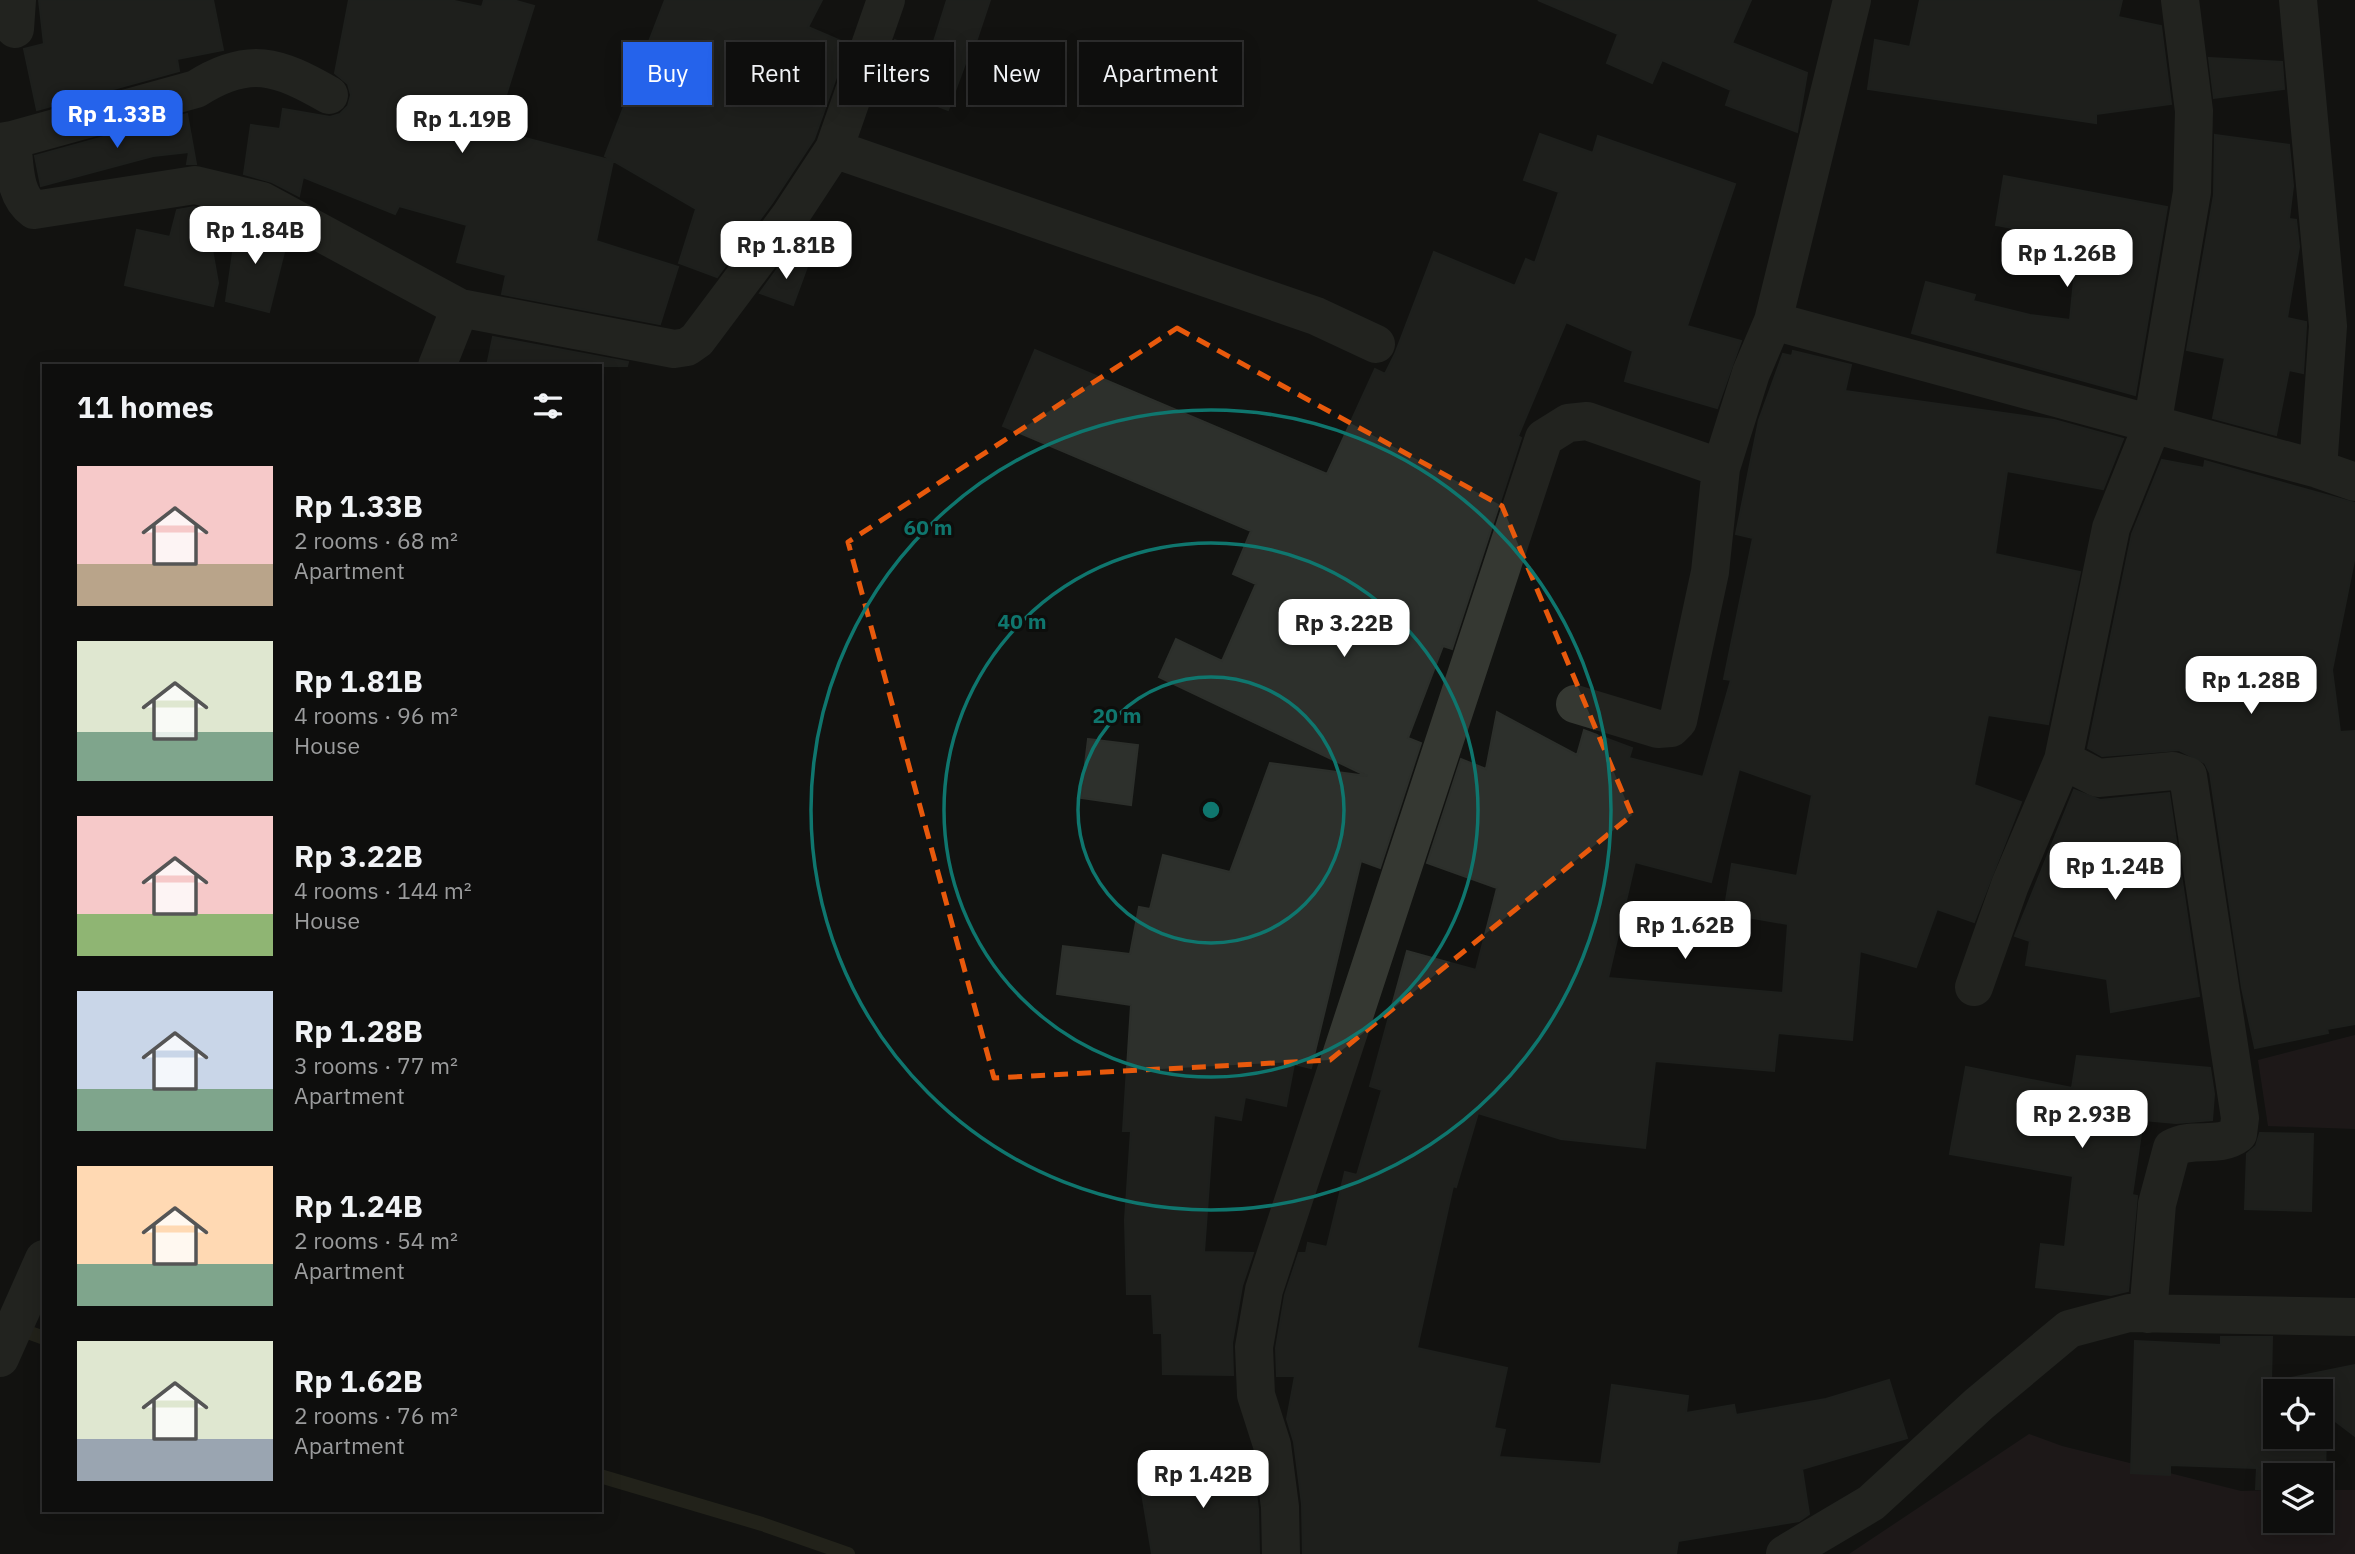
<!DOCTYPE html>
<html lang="en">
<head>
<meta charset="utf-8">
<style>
	body { margin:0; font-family:"IBM Plex Sans",sans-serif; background:#171716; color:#f1f3f6; height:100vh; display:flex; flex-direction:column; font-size:26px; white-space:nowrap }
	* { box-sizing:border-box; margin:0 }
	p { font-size:23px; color:#9b9c9d }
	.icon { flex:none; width:38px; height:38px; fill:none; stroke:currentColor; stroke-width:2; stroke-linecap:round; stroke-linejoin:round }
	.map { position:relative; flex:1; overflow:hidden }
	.side { position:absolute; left:42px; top:364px; width:560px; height:1148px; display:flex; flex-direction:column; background:#0e0e0d; border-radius:0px; box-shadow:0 4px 18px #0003,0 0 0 2px #2e2e2e }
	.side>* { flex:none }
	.guide { position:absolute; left:623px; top:42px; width:665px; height:63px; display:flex; gap:14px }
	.fabs { position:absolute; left:2263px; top:1379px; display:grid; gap:14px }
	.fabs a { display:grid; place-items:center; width:70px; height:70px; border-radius:0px; background:#0e0e0d; box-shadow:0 4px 18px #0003,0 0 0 2px #2e2e2e; font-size:35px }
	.price { position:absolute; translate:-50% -60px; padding:0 16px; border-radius:14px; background:#fff; color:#222; font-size:23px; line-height:46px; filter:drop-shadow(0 2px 4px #0008) }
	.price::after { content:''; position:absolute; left:50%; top:42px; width:21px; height:16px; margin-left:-10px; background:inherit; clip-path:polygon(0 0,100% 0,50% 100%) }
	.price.selected { background:#2563eb; color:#fff }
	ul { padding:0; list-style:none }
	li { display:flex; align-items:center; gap:21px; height:175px; padding:0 35px }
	li span { display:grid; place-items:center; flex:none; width:196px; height:140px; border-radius:0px; color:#555 }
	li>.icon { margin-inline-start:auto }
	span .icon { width:84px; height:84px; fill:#fffc; stroke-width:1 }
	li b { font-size:30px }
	h2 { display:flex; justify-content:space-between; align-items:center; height:84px; padding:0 35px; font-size:30px }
	.chip { padding:0 24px; border-radius:0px; background:#0e0e0d; box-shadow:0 4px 18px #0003,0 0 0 2px #2e2e2e; font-size:24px; line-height:63px }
	.chip.selected { background:#2563eb; color:#fff }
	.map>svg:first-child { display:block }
	.green { fill:#2b2023 }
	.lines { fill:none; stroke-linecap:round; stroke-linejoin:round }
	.stream { stroke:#363726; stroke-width:14 }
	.building { fill:#2d302c; stroke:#2c2f2b; stroke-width:2; fill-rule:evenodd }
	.minor { stroke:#353832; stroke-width:38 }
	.marked { fill:none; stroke:#e8590c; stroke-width:5; stroke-dasharray:14 9; stroke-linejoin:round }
	.ring { fill:none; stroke:#0f766e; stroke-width:3.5 }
	.centre { fill:#0f766e; stroke:#0d0e0c; stroke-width:3.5 }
	.ring-label { font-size:21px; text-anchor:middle; font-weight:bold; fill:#0f766e; stroke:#0d0e0c; stroke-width:6; stroke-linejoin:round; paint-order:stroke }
</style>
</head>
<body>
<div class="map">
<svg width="2355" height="1554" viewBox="0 0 2355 1554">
	<rect width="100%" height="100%" fill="#121311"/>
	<path class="green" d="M 2355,1035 L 2355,1129 L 2268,1126 L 2258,1060 Z
		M 2029,1434 L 2062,1446 L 2241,1491 L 2275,1490 L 2275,1521 L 2320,1521 L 2321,1490 L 2355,1490 L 2355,1554 L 1849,1554 Z"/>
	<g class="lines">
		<path class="stream" d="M 14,1327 L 44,1338
			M 600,1476 L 762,1524 L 848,1554"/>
	</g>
	<path class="building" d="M 39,0 L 213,0 L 223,50 L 177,59 L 179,71 L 37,110 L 24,49 L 44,44 Z
		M 349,0 L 450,0 L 482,7 L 484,0 L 513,0 L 534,6 L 495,130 L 613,161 L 596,241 L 678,267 L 660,324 L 502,294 L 506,275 L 457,262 L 467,225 L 399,206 L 395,214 L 303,177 L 299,196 L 272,182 L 244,174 L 251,125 L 280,129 L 283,109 L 330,117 L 340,114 L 348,106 L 351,95 L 348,84 L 335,73 Z
		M 665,0 L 822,0 L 808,27 L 848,44 L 814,139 L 772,203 L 717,277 L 679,263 L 696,209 L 605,156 Z
		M 947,0 L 990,0 L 972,54 L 969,53 L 948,110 L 880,84 L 895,40 L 930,54 Z
		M 1538,0 L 1751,0 L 1732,43 L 1807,73 L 1797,132 L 1726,105 L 1731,90 L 1662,60 L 1652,83 L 1607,63 L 1618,34 Z
		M 1920,0 L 2122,0 L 2118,17 L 2161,26 L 2171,104 L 2096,114 L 2096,123 L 1868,89 L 1875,40 L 1910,47 Z
		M 2209,58 L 2282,62 L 2284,89 L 2214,98 Z
		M 187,114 L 196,164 L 187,164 L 189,152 L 153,156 L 41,186 L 35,156 Z
		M 1540,134 L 1593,153 L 1598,136 L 1735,184 L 1687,326 L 1741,341 L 1717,408 L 1625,381 L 1633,351 L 1566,322 L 1518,436 L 1521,438 L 1452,649 L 1443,646 L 1408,738 L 1421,743 L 1380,868 L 1361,861 L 1311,1068 L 1294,1064 L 1286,1106 L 1245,1097 L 1241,1120 L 1214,1115 L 1204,1252 L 1253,1253 L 1242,1286 L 1232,1343 L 1233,1375 L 1163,1374 L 1162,1333 L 1154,1333 L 1152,1294 L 1127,1294 L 1125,1220 L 1131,1131 L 1123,1131 L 1131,1005 L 1057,994 L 1063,946 L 1130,954 L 1139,907 L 1150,909 L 1163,855 L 1230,872 L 1270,763 L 1367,776 L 1159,677 L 1176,639 L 1222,661 L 1256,584 L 1233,574 L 1251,531 L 1003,426 L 1035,350 L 1327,474 L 1375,369 L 1385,374 L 1395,354 L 1434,252 L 1515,286 L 1526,259 L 1535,263 L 1559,192 L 1524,180 Z
		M 2215,135 L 2289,145 L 2293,186 L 2289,219 L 2296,220 L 2299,247 L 2287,318 L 2306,322 L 2306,326 L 2303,373 L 2289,370 L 2276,435 L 2213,418 L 2225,358 L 2187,350 L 2214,195 Z
		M 2004,176 L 2167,207 L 2135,395 L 1912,333 L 1926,282 L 1975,295 L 1973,301 L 2030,315 L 2070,320 L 2078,240 L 1996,225 Z
		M 194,207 L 205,210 L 218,283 L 213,306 L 125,285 L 137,230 L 170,237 L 177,210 Z
		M 238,218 L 254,222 L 287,240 L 269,312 L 226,301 Z
		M 787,256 L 808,264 L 793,305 L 760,293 Z
		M 493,337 L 628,362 L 627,366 L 487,366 Z
		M 1793,351 L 1851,365 L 1845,391 L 2054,420 L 2123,439 L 2103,489 L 2007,471 L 1995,554 L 2080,572 L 2048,724 L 1988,715 L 1974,785 L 2021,802 L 1974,922 L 1937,909 L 1916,967 L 1860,951 L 1852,1040 L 1778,1033 L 1774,1071 L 1655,1061 L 1645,1148 L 1561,1139 L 1478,1113 L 1456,1187 L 1453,1186 L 1417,1348 L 1507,1368 L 1494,1428 L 1505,1430 L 1499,1457 L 1601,1464 L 1612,1385 L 1688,1396 L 1686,1413 L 1734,1405 L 1736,1415 L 1826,1399 L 1889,1380 L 1907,1438 L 1802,1469 L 1809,1514 L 1799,1521 L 1678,1541 L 1676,1554 L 1303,1554 L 1302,1504 L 1294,1442 L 1287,1419 L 1295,1376 L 1277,1376 L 1276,1348 L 1285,1295 L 1299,1253 L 1306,1253 L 1308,1243 L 1327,1247 L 1345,1172 L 1357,1175 L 1382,1090 L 1370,1086 L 1407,951 L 1476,970 L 1497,888 L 1427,863 L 1461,759 L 1486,769 L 1497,712 L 1577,755 L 1584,730 L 1632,748 L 1629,758 L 1703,777 L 1731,680 L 1724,679 L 1753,538 L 1736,534 L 1759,420 L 1783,354 L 1792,356 ZM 1739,769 L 1812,795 L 1797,876 L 1732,864 L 1724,913 L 1788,924 L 1783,993 L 1608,978 L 1635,862 L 1711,882 Z
		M 2162,460 L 2204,468 L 2205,461 L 2355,503 L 2355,556 L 2332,670 L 2340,732 L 2355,731 L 2355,1024 L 2327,1029 L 2328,1033 L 2255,1048 L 2242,988 L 2210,773 L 2205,763 L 2179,750 L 2102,756 L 2088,748 L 2132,534 Z
		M 1088,739 L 1138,745 L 1131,805 L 1081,798 Z
		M 2074,790 L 2100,800 L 2169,793 L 2199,996 L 2111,1012 L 2107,979 L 2026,965 L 2030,941 L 2015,936 Z
		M 2077,1056 L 2210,1068 L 2214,1094 L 2212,1120 L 2176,1123 L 2143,1120 L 2132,1195 L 2137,1196 L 2128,1291 L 2111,1295 L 2036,1287 L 2041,1244 L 2065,1247 L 2073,1176 L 1950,1154 L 1966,1067 L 2072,1088 Z
		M 2260,1133 L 2313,1134 L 2311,1211 L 2245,1209 L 2247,1154 L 2256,1146 Z
		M 2221,1337 L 2272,1337 L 2271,1382 L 2355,1365 L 2355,1436 L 2326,1414 L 2325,1490 L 2320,1490 L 2320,1475 L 2275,1475 L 2275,1490 L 2256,1489 L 2257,1468 L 2170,1465 L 2170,1475 L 2131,1473 L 2135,1341 L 2221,1345 ZM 2275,1391 L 2320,1391 L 2320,1437 L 2275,1437 Z
		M 1252,1461 L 1258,1509 L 1259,1554 L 1152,1554 L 1139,1475 Z"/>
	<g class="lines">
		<path class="minor" d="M 2298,0 L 2328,326 L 2318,469
			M 15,29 L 17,0
			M 12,140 L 196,89 C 249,55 278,66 329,95
			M 0,142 L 12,140 C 15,165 13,195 34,210 L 195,185 L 262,201 L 460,308
			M 834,149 L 1316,316 L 1376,344
			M 1773,321 L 2318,469 L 2355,482
			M 437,366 L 460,308 L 674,349 L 687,347 L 697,340 L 790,216 L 834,149 L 886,0
			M 1575,704 L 1658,729 L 1671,728 L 1678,721 L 1710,572 L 1721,468
			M 2063,760 L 2098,778 L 2173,771 L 2188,776 L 2240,1118 L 2238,1134 C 2218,1149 2193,1136 2172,1148 L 2157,1204 L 2148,1314
			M 1974,987 L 2010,885 L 2063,760 L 2111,528 L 2152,426 L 2192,192 L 2194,111 L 2180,0
			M 0,1358 L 44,1259
			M 1281,1554 L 1280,1507 L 1272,1445 L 1256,1395 L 1254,1347 L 1264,1290 L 1544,438 L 1568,423 L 1587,421 L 1721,468 L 1751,373 L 1773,321 L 1852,0
			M 1785,1554 L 1871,1503 L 1979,1404 L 2069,1329 L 2129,1313 L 2355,1317"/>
	</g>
	<path d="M0 0H2355V1554H0ZM 1177,328 L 1502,506 L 1632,815 L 1330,1060 L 994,1078 L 848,542 Z" fill="#121311" fill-opacity=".55" fill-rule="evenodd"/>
	<path class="marked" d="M 1177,328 L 1502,506 L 1632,815 L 1330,1060 L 994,1078 L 848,542 Z"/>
	<g class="ring">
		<circle cx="1211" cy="810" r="133"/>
		<circle cx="1211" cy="810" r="267"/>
		<circle cx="1211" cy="810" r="400"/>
	</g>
	<circle cx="1211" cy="810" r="10" class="centre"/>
	<g class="ring-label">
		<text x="928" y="535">60 m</text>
		<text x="1022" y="629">40 m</text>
		<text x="1117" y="723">20 m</text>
	</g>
</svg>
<div class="fabs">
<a><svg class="icon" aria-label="locate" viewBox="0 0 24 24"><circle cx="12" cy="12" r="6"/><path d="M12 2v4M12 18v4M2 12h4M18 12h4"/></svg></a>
<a><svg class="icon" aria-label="layers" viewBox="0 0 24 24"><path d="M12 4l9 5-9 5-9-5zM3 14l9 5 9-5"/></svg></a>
</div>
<b class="price selected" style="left:117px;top:150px">Rp 1.33B</b>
<b class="price" style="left:462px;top:155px">Rp 1.19B</b>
<b class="price" style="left:255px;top:266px">Rp 1.84B</b>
<b class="price" style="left:786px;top:281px">Rp 1.81B</b>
<b class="price" style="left:2067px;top:289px">Rp 1.26B</b>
<b class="price" style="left:1344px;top:659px">Rp 3.22B</b>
<b class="price" style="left:2251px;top:716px">Rp 1.28B</b>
<b class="price" style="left:2115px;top:902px">Rp 1.24B</b>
<b class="price" style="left:1685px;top:961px">Rp 1.62B</b>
<b class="price" style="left:2082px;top:1150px">Rp 2.93B</b>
<b class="price" style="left:1203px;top:1510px">Rp 1.42B</b>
<div class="guide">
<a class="chip selected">Buy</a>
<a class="chip">Rent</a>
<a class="chip">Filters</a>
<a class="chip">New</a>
<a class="chip">Apartment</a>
</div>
<section class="side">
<h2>11 homes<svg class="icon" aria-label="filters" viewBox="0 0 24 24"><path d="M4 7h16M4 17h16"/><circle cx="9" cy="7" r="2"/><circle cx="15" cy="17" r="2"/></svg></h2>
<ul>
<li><span style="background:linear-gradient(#f6c9c9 70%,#b9a48a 0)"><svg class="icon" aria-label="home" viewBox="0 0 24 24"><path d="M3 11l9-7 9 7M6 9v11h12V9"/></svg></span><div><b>Rp 1.33B</b><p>2 rooms · 68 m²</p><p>Apartment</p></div></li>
<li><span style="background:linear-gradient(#dfe7d0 65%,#7fa58c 0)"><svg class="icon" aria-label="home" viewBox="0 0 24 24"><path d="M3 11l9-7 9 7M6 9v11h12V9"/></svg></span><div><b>Rp 1.81B</b><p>4 rooms · 96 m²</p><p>House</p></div></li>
<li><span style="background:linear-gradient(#f6c9c9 70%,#8fb573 0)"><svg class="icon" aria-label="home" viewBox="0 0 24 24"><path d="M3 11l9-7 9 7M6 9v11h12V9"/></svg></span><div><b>Rp 3.22B</b><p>4 rooms · 144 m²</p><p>House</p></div></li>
<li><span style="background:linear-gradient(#c9d6e8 70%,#7fa58c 0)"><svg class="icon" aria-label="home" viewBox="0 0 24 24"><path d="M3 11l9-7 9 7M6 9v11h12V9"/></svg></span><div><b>Rp 1.28B</b><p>3 rooms · 77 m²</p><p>Apartment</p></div></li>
<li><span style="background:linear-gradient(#ffd9b3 70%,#7fa58c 0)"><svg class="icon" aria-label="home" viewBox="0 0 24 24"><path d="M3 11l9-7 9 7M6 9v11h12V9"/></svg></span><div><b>Rp 1.24B</b><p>2 rooms · 54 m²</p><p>Apartment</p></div></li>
<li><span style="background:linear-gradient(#dfe7d0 70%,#9aa5b1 0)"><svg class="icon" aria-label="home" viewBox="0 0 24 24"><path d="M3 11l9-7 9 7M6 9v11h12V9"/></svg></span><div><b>Rp 1.62B</b><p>2 rooms · 76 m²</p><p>Apartment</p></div></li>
</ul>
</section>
</div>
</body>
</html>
